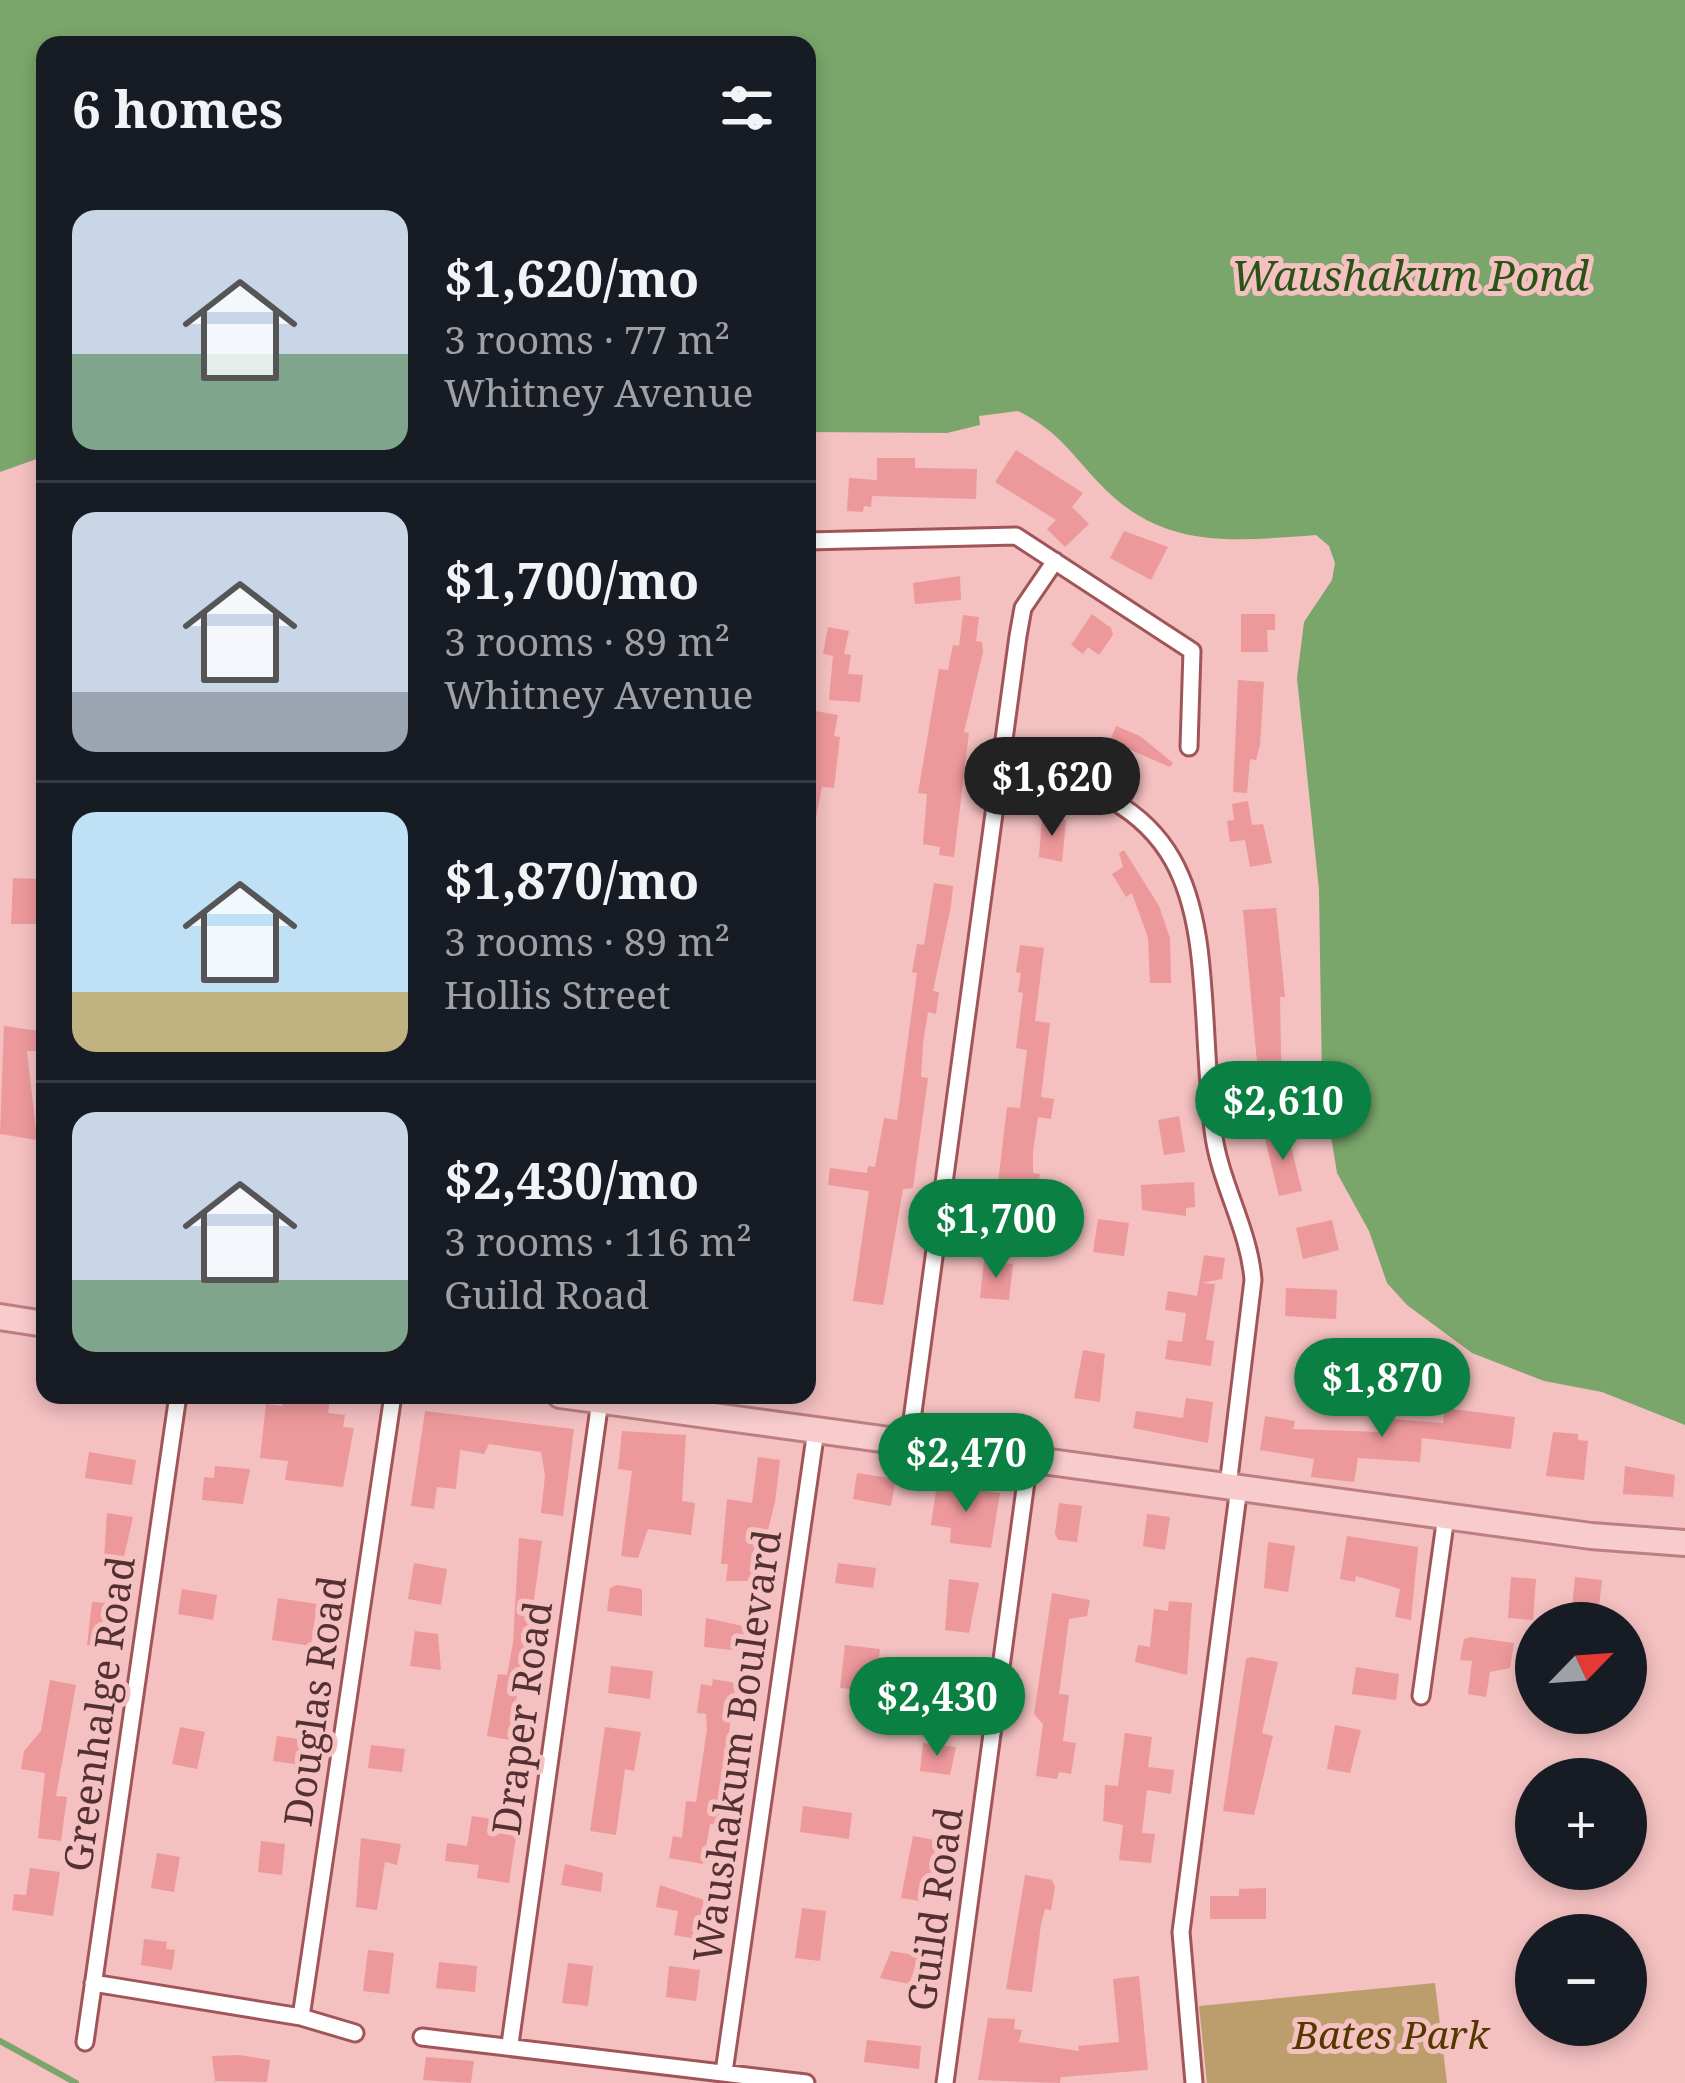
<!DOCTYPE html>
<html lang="en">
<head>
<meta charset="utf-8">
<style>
	body { margin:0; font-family:"Noto Serif",serif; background:#242831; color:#f1f3f6; height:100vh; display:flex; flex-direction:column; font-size:45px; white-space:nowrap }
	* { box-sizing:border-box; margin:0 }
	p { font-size:39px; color:#9ea1a6 }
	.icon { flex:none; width:66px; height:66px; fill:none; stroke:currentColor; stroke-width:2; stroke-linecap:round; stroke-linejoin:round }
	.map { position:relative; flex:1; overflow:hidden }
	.drawer { position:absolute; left:36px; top:36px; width:780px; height:1368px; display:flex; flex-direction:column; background:#171b24; border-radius:24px; box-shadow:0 6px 18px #0003 }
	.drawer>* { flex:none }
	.needle { width:78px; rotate:65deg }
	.fabs { position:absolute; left:1515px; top:1602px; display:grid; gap:24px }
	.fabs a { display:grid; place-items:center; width:132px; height:132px; border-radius:50%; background:#171b24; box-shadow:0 6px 18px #0003; font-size:60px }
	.price { position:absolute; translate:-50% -102px; padding:0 27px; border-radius:42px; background:#0b8043; color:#fff; font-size:39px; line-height:78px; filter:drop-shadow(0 3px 6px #0008) }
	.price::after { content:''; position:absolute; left:50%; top:72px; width:36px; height:27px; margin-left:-18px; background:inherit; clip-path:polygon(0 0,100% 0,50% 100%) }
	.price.current { background:#222; color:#fff }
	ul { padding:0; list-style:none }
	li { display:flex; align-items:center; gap:36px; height:300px; padding:0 36px }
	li+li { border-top:3px solid #363941 }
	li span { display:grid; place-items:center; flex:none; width:336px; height:240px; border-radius:24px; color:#555 }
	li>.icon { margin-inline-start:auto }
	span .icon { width:144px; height:144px; fill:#fffc; stroke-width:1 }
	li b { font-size:51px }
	h2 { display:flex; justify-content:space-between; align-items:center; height:144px; padding:0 36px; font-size:51px }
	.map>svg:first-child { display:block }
	.green { fill:#bc9d6c }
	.water { fill:#7aa66b }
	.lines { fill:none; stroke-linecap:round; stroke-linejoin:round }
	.stream { stroke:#7aa66b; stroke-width:6 }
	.building { fill:#ed989b }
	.street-casing { stroke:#a25559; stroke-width:21 }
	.primary-casing { stroke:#bc7f80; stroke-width:30 }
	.street { stroke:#fff; stroke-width:15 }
	.primary { stroke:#f8cbcd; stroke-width:24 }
	.labels { text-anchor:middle; stroke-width:10; stroke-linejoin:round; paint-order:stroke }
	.street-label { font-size:39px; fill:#533031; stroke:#f4c0c0 }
	.park-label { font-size:39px; font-style:italic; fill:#533800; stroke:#f4c0c0 }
	.water-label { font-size:42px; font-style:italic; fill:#295317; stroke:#f4c0c0 }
</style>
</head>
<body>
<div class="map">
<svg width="1685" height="2083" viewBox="0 0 1685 2083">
	<rect width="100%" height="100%" fill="#f4c0c0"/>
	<path class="green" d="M 1435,1983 L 1447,2083 L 1207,2083 L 1199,2006 Z"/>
	<path class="water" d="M 0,0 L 1685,0 L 1685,1425 L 1602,1392 L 1544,1381 L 1472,1353 L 1407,1305 L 1387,1283 L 1369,1231 L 1337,1173 L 1322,1081 L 1319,890 L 1297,678 L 1304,622 L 1332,580 L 1335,563 L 1329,546 L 1316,535 C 1234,541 1163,551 1100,484 C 1071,454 1059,431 1018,411 L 979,416 L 980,425 L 947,433 L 807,432 L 807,45 L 45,45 L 45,456 L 0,472 Z"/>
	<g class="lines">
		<path class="stream" d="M 0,2041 L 76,2083"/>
	</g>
	<path class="building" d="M 1016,450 L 1083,493 L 1072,507 L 1089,524 L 1065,547 L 1047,529 L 1056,520 L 995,482 Z
		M 877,458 L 915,458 L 915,468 L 977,469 L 976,499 L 872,496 L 871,507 L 864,506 L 863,512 L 847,511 L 849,478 L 877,480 Z
		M 1124,531 L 1168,547 L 1151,580 L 1110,558 Z
		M 960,576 L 961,600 L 915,604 L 913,583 Z
		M 1092,614 L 1111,628 L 1113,635 L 1099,655 L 1088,647 L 1083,654 L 1071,645 Z
		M 1241,614 L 1275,614 L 1275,630 L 1267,630 L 1268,652 L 1241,652 Z
		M 963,615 L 979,617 L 976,641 L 982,642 L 983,652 L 964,732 L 969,733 L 954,857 L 939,855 L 940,847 L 923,844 L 927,794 L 918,793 L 939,669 L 948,670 L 953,645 L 959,646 Z
		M 828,627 L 849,631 L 844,654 L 851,655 L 848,674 L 863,675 L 860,702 L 829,700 L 833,656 L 823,654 Z
		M 1238,680 L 1264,682 L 1260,745 L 1256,760 L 1250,759 L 1247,793 L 1233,792 Z
		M 815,711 L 838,715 L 834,736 L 840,737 L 834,788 L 822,787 L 814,827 L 807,826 L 807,787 Z
		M 1116,726 L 1140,736 L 1173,763 L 1170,767 L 1110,741 Z
		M 1248,801 L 1252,825 L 1263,824 L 1272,863 L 1250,867 L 1245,840 L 1230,842 L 1227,821 L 1234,820 L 1232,804 Z
		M 1042,816 L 1066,820 L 1062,862 L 1039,857 Z
		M 1124,850 L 1159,906 L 1170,938 L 1171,983 L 1150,983 L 1148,938 L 1132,893 L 1126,897 L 1112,874 L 1123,867 L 1119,853 Z
		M 13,878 L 37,879 L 36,924 L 11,924 Z
		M 934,883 L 953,886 L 951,906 L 933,991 L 939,992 L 936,1014 L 928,1012 L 923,1043 L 921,1077 L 928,1078 L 913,1188 L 903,1189 L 883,1305 L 853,1301 L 869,1191 L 828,1185 L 830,1168 L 867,1173 L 868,1166 L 875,1167 L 884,1118 L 897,1120 L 917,973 L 912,972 L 917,944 L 924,945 Z
		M 1276,908 L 1285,997 L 1280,997 L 1282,1105 L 1261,1106 L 1243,910 Z
		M 1020,945 L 1044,948 L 1035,1021 L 1050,1023 L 1041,1097 L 1054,1099 L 1051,1119 L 1038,1117 L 1033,1152 L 1033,1173 L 1040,1174 L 1036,1205 L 1029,1204 L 1027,1219 L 1018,1221 L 994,1218 L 1007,1107 L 1020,1108 L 1027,1050 L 1016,1048 L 1023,993 L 1018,992 L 1021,973 L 1016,972 Z
		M 4,1026 L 39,1031 L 38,1051 L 27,1051 L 37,1140 L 0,1134 Z
		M 1179,1116 L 1185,1152 L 1164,1155 L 1158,1120 Z
		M 1287,1130 L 1302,1191 L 1279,1196 L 1264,1135 Z
		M 1194,1182 L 1195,1207 L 1186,1208 L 1186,1216 L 1142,1210 L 1141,1185 Z
		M 1098,1219 L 1129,1223 L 1124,1256 L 1093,1252 Z
		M 1332,1220 L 1339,1250 L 1303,1259 L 1296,1228 Z
		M 1204,1255 L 1225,1258 L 1222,1279 L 1201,1283 L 1215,1284 L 1206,1340 L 1214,1341 L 1211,1366 L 1165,1359 L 1168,1340 L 1182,1342 L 1186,1313 L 1165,1310 L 1168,1291 L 1197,1296 Z
		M 984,1261 L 1013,1264 L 1009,1300 L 980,1298 Z
		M 1286,1288 L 1337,1290 L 1336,1319 L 1285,1316 Z
		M 1083,1350 L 1105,1354 L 1100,1402 L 1074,1398 Z
		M 284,1395 L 330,1399 L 328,1413 L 345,1415 L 343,1427 L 354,1428 L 343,1487 L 285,1480 L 288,1461 L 260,1458 L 266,1404 L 282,1406 Z
		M 1186,1398 L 1213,1402 L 1208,1443 L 1133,1428 L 1136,1411 L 1183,1418 Z
		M 1445,1408 L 1515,1417 L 1511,1449 L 1422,1438 L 1420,1462 L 1358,1458 L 1354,1482 L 1311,1477 L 1314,1459 L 1260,1450 L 1265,1416 L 1295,1421 L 1293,1429 L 1380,1432 L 1381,1418 L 1443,1423 Z
		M 425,1411 L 574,1429 L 563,1516 L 541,1513 L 545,1475 L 541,1452 L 489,1444 L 484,1454 L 460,1450 L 456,1489 L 437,1487 L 434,1509 L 411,1506 Z
		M 622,1431 L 686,1435 L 682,1501 L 695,1503 L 691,1535 L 648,1529 L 638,1558 L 621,1556 L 632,1471 L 618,1469 Z
		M 1553,1432 L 1578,1434 L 1578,1440 L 1588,1441 L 1584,1480 L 1546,1476 Z
		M 89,1452 L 136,1460 L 132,1485 L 85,1478 Z
		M 758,1457 L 780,1460 L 775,1502 L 768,1530 L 758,1528 L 751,1581 L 726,1581 L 728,1564 L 721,1564 L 727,1499 L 752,1503 Z
		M 215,1466 L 250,1469 L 243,1504 L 202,1500 L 204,1477 L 214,1478 Z
		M 1625,1466 L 1675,1475 L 1673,1497 L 1623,1494 Z
		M 857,1473 L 896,1479 L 891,1506 L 853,1499 Z
		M 937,1484 L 1000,1493 L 991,1548 L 950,1543 L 951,1528 L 931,1525 Z
		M 1059,1503 L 1082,1506 L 1077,1542 L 1058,1540 L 1055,1534 Z
		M 107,1513 L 133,1517 L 123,1561 L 104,1558 Z
		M 1147,1514 L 1170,1517 L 1165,1550 L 1143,1546 Z
		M 1347,1536 L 1418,1547 L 1411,1620 L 1395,1617 L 1400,1589 L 1356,1576 L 1355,1582 L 1340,1579 Z
		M 519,1538 L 542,1541 L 533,1606 L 546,1607 L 545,1626 L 538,1625 L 528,1689 L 518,1688 L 510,1740 L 487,1736 L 498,1674 L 507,1675 L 513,1643 Z
		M 1268,1542 L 1295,1546 L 1288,1592 L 1264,1588 Z
		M 414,1563 L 447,1569 L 441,1605 L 408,1599 Z
		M 838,1563 L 876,1568 L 873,1588 L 835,1583 Z
		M 1511,1577 L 1536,1579 L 1533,1620 L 1508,1618 Z
		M 1575,1577 L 1602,1580 L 1599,1607 L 1572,1608 Z
		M 949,1579 L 979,1583 L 969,1633 L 945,1630 Z
		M 617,1585 L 642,1589 L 642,1616 L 607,1611 L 610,1588 Z
		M 182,1589 L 217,1595 L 213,1620 L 178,1614 Z
		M 1052,1593 L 1090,1600 L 1087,1616 L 1069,1619 L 1059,1694 L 1069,1695 L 1063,1741 L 1076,1743 L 1071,1774 L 1059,1772 L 1057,1779 L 1036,1776 L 1043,1724 L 1034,1714 Z
		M 278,1598 L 317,1604 L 311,1646 L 272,1640 Z
		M 1169,1601 L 1192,1603 L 1187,1675 L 1135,1662 L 1138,1645 L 1150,1647 L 1154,1609 L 1168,1611 Z
		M 92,1602 L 108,1603 L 107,1610 L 115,1611 L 111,1648 L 87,1645 Z
		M 706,1618 L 752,1628 L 750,1652 L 704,1647 Z
		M 415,1631 L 438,1634 L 441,1670 L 410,1666 Z
		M 1470,1637 L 1514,1643 L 1510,1668 L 1490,1672 L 1486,1697 L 1468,1694 L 1472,1661 L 1460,1660 L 1464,1639 Z
		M 845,1645 L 880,1649 L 875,1692 L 840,1688 Z
		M 943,1657 L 976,1664 L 972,1687 L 938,1681 Z
		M 1251,1657 L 1278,1662 L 1262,1733 L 1273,1736 L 1254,1815 L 1223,1811 L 1246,1659 Z
		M 611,1666 L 653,1671 L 650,1699 L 608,1693 Z
		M 1356,1667 L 1399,1674 L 1396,1700 L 1352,1694 Z
		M 713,1679 L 736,1683 L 719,1805 L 730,1806 L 728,1827 L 710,1824 L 703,1864 L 669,1858 L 673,1836 L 682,1838 L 686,1801 L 696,1802 L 707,1729 L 706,1714 L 697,1713 L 701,1684 L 712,1686 Z
		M 50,1680 L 76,1685 L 56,1796 L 67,1797 L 61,1841 L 38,1838 L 45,1773 L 21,1769 L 24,1751 L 41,1731 Z
		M 1335,1725 L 1361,1730 L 1350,1773 L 1327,1769 Z
		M 180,1727 L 205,1732 L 197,1769 L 172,1764 Z
		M 605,1727 L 641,1732 L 634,1771 L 625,1769 L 616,1835 L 590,1831 Z
		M 1125,1733 L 1152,1737 L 1148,1767 L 1174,1770 L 1171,1794 L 1147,1790 L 1142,1833 L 1155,1834 L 1151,1863 L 1119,1860 L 1123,1825 L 1103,1821 L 1105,1785 L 1118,1786 Z
		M 277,1736 L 312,1741 L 309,1766 L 273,1761 Z
		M 923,1743 L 956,1747 L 950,1775 L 920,1771 Z
		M 371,1745 L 405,1749 L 402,1772 L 368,1768 Z
		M 803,1806 L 852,1813 L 849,1839 L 800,1832 Z
		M 472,1816 L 518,1823 L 509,1883 L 477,1878 L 479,1865 L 445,1861 L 447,1843 L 467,1846 Z
		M 913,1836 L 940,1841 L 925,1902 L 901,1898 Z
		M 361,1838 L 401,1844 L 397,1865 L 385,1862 L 377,1910 L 356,1907 Z
		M 261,1841 L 285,1844 L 282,1875 L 258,1872 Z
		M 157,1853 L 180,1857 L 174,1892 L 151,1888 Z
		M 565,1864 L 603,1873 L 601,1892 L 561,1885 Z
		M 30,1868 L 60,1872 L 53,1916 L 12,1910 L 14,1894 L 26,1895 Z
		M 1025,1875 L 1052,1880 L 1055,1887 L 1051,1910 L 1045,1909 L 1041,1924 L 1032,1992 L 1006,1989 Z
		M 660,1885 L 704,1900 L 696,1939 L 674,1935 L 678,1911 L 656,1907 Z
		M 1266,1888 L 1266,1919 L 1210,1919 L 1210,1896 L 1239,1896 L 1239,1889 Z
		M 802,1908 L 826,1911 L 820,1961 L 795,1958 Z
		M 144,1939 L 167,1942 L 166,1949 L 175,1950 L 172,1970 L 141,1965 Z
		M 368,1950 L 394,1953 L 389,1994 L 363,1991 Z
		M 891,1951 L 919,1956 L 909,1984 L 880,1978 Z
		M 439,1962 L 477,1966 L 475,1992 L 436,1988 Z
		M 568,1963 L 593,1966 L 588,2006 L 562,2003 Z
		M 669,1966 L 700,1970 L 696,2001 L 666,1997 Z
		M 1139,1976 L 1148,2070 L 1061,2077 L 1060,2083 L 978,2080 L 988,2018 L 1015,2019 L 1014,2029 L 1022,2030 L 1019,2042 L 1079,2051 L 1078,2046 L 1119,2042 L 1113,1979 Z
		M 867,2040 L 921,2046 L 919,2069 L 864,2062 Z
		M 239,2055 L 270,2060 L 267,2082 L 215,2081 L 212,2056 Z
		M 426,2057 L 474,2061 L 471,2083 L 423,2080 Z"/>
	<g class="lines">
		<defs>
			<path id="street" d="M 807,541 L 1016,536 L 1192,651 L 1189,747
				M 1000,766 C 1235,800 1192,947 1213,1130 C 1219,1182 1249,1228 1253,1280 L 1228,1486
				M 909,1442 L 1018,636 L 1023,608 L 1055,561
				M 1421,1696 L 1446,1516
				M 93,1983 L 301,2017 L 355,2033
				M 301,2017 L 393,1395
				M 422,2037 L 806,2083
				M 85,2042 L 178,1395
				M 510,2044 L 600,1401
				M 724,2072 L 816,1430
				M 945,2083 L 1029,1459
				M 1194,2083 L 1181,1932 L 1239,1487"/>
			<path id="primary" d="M 0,1317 L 45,1324
				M 560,1395 L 1591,1536 L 1685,1543"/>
		</defs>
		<use href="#street" class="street-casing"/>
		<use href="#primary" class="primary-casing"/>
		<use href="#street" class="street"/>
		<use href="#primary" class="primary"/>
	</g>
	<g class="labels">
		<g class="street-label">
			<text transform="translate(315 1701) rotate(-82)" y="14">Douglas Road</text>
			<text transform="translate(99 1714) rotate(-82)" y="14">Greenhalge Road</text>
			<text transform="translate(522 1718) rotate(-82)" y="14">Draper Road</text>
			<text transform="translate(737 1746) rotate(-82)" y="14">Waushakum Boulevard</text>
			<text transform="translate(935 1909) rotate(-82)" y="14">Guild Road</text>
		</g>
		<g class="park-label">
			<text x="1391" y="2049">Bates Park</text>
		</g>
		<g class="water-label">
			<text x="1410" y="291">Waushakum Pond</text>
		</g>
	</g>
</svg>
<div class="fabs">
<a><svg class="needle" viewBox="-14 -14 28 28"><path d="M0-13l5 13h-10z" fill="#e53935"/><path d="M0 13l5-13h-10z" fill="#9ea1a6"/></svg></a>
<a>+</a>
<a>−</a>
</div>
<b class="price current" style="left:1052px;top:839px">$1,620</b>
<b class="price" style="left:1283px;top:1163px">$2,610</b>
<b class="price" style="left:996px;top:1281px">$1,700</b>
<b class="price" style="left:1382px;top:1440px">$1,870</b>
<b class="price" style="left:966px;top:1515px">$2,470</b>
<b class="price" style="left:937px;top:1759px">$2,430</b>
<section class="drawer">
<h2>6 homes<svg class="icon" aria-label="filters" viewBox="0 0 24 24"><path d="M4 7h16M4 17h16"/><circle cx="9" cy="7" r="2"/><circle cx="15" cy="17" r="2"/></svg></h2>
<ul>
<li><span style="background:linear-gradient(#c9d6e8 60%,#7fa58c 0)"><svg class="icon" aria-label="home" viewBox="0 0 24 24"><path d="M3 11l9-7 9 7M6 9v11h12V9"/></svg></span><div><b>$1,620/mo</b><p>3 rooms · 77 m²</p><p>Whitney Avenue</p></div></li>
<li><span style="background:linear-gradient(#c9d6e8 75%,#9aa5b1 0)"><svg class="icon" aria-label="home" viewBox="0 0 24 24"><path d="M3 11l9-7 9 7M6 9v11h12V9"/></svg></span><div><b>$1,700/mo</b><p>3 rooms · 89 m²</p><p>Whitney Avenue</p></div></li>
<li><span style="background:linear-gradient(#bfe0f5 75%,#c2b280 0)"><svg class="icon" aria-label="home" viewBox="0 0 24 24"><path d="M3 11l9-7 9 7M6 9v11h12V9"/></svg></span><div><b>$1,870/mo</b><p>3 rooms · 89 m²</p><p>Hollis Street</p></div></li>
<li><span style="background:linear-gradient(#c9d6e8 70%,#7fa58c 0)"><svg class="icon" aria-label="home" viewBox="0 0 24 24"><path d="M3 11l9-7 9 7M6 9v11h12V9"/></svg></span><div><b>$2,430/mo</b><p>3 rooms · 116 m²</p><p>Guild Road</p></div></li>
</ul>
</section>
</div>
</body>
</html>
